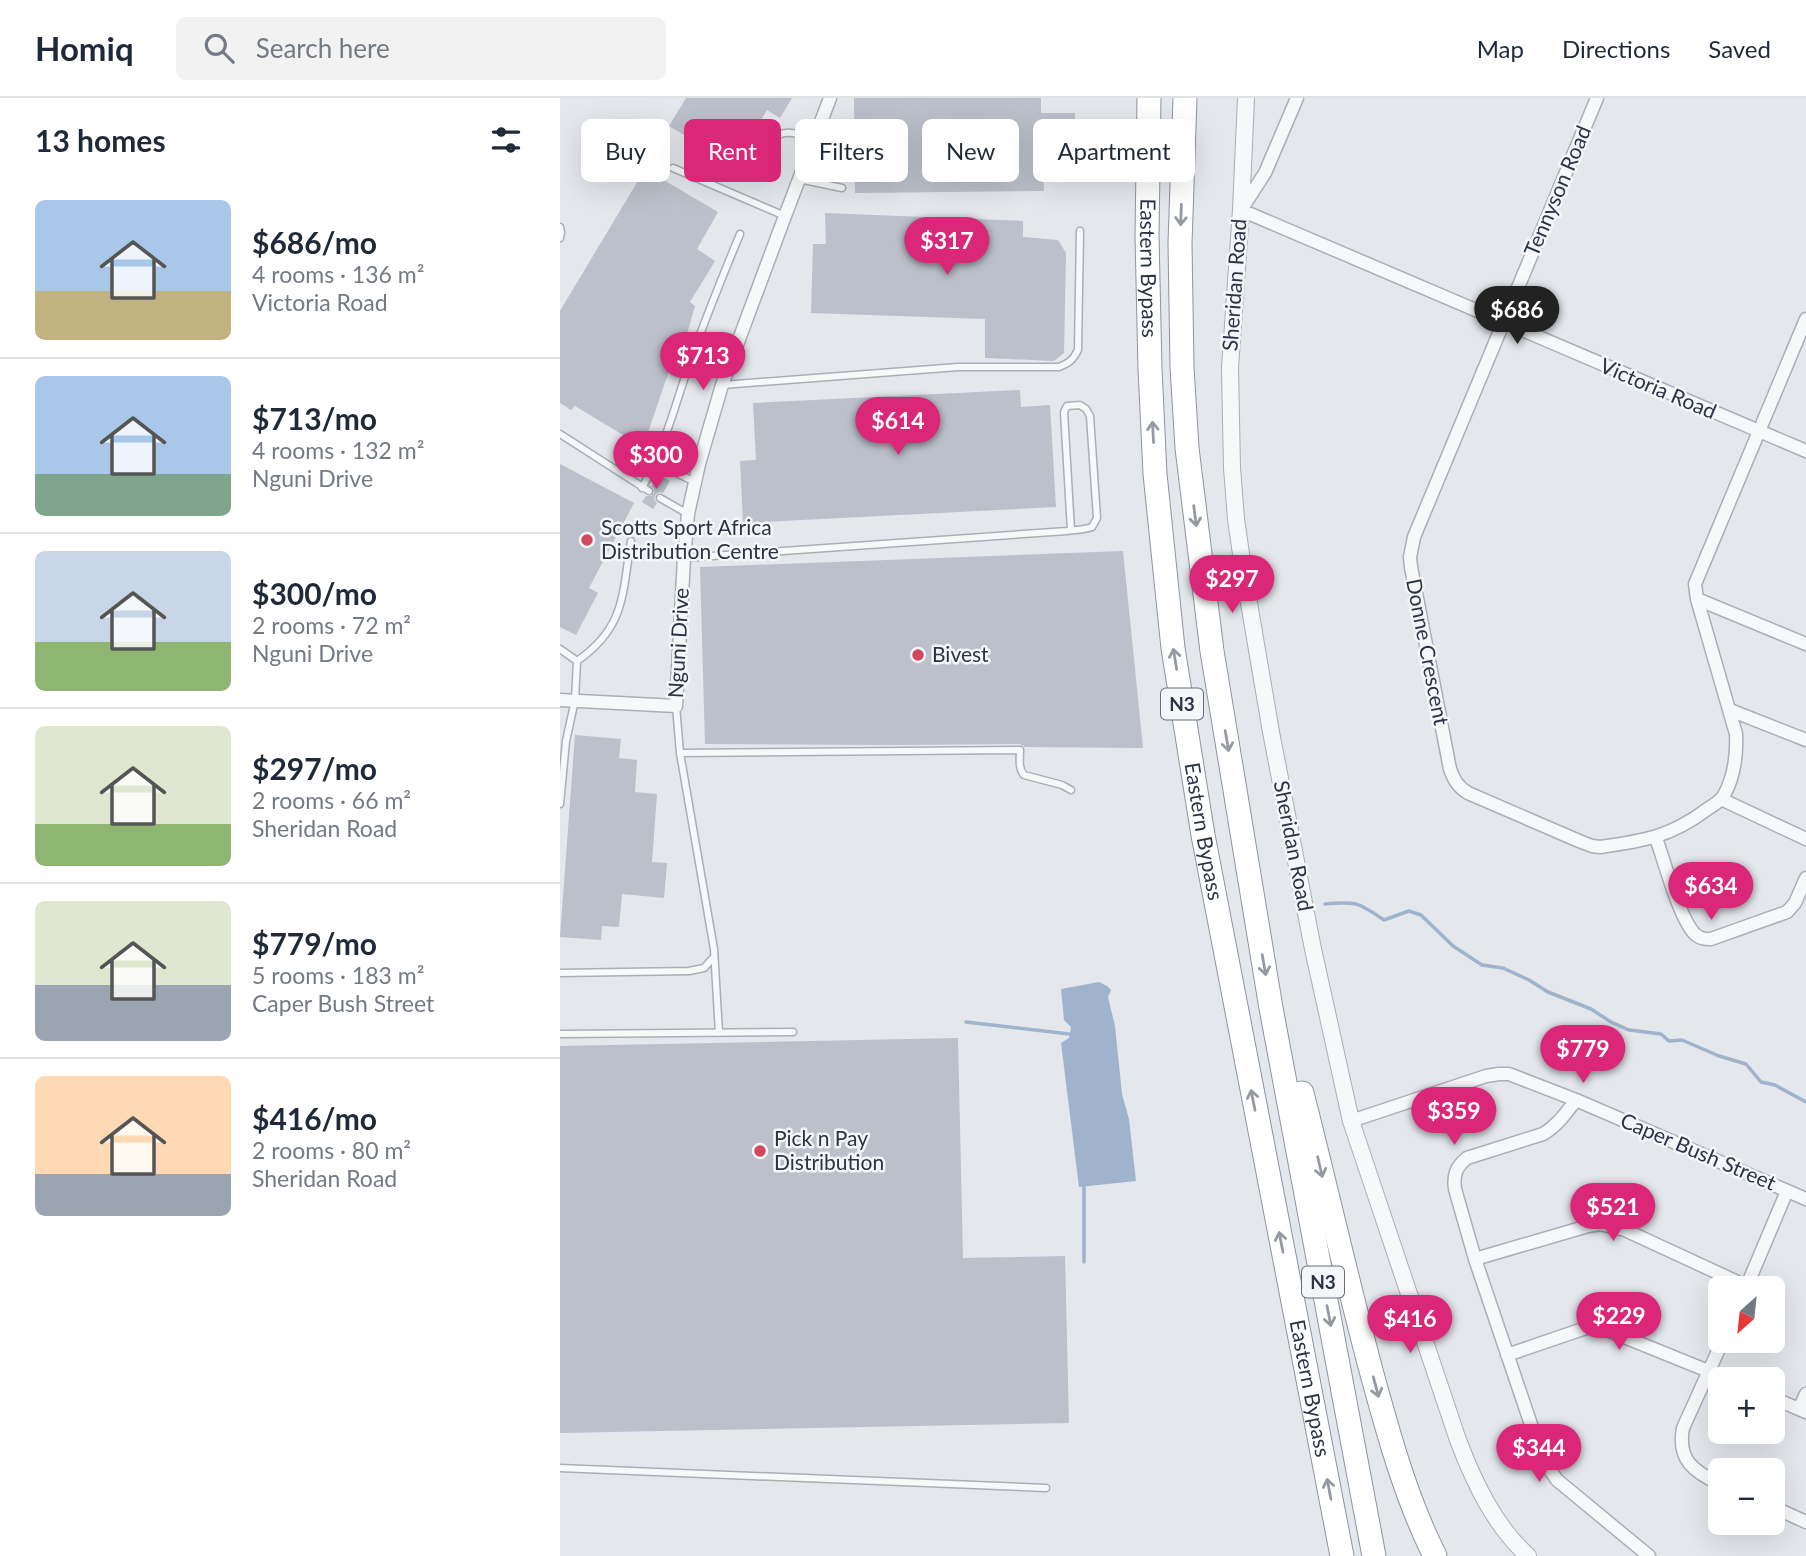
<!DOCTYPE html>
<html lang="en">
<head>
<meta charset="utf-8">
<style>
	body { margin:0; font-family:Lato,sans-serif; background:#f2f2f3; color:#1f2937; height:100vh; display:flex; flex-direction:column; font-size:26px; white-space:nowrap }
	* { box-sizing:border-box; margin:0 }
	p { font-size:23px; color:#747a83 }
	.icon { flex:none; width:38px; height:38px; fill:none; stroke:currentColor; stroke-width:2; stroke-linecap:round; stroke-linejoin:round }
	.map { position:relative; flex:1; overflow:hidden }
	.drawer { display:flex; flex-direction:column; background:#fff; width:560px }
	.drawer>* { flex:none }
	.banner { position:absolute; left:21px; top:21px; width:665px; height:63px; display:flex; gap:14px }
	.needle { width:46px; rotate:207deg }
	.tools { position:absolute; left:1148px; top:1178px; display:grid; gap:14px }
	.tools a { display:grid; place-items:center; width:77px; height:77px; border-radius:10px; background:#fff; box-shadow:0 7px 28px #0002; font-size:35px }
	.price { position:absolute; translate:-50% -60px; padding:0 16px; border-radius:24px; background:#db2777; color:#fff; font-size:23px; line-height:46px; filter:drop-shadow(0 2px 4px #0008) }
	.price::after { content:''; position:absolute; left:50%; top:42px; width:21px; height:16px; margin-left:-10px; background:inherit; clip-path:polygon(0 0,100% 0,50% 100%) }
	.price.current { background:#222; color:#fff }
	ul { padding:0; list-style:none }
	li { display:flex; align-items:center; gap:21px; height:175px; padding:0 35px }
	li+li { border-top:2px solid #e0e1e3 }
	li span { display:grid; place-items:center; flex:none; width:196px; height:140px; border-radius:10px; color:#555 }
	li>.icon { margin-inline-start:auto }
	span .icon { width:84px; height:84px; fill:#fffc; stroke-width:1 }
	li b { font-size:30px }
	h2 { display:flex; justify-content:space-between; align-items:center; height:84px; padding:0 35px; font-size:30px }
	.tag { padding:0 24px; border-radius:10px; background:#fff; box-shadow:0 7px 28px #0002; font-size:24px; line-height:63px }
	.tag.current { background:#db2777; color:#fff }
	header { display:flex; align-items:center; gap:42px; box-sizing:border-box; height:98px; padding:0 35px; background:#fff; border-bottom:2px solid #e0e1e3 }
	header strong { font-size:33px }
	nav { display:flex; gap:38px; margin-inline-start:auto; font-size:24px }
	.search { width:490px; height:63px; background:#f2f2f3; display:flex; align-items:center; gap:18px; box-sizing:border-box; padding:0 24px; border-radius:10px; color:#747a83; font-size:26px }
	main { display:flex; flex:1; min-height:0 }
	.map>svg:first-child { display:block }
	.water { fill:#9fb4cc }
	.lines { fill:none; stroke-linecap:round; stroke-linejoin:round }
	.stream { stroke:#9fb4cc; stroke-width:3.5 }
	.building { fill:#bbc0ca }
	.service-casing { stroke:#a9aeb7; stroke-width:9 }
	.minor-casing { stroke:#a9aeb7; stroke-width:15 }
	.tertiary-casing { stroke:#a9aeb7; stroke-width:18 }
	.motorway-casing { stroke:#8b94a3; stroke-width:25 }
	.service { stroke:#f7f8fa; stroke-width:6 }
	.minor { stroke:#f7f8fa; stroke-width:12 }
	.tertiary { stroke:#f7f8fa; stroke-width:16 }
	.motorway { stroke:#fff; stroke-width:23 }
	.oneway { stroke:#959aa2 }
	.poi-dot { fill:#d1495b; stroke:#f4f6f9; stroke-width:2.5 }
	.labels { text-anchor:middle; stroke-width:5; stroke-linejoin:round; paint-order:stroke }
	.shield { fill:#f4f6f9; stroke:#676e7b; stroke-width:2 }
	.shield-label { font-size:19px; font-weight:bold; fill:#2b3445 }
	.street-label { font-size:21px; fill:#2b3445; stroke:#f4f6f9 }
	.poi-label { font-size:21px; fill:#2b3445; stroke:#f4f6f9; text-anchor:start }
</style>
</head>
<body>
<header>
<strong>Homiq</strong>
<div class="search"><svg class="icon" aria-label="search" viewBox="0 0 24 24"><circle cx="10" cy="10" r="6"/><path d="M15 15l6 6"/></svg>Search here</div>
<nav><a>Map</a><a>Directions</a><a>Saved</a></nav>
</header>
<main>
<section class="drawer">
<h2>13 homes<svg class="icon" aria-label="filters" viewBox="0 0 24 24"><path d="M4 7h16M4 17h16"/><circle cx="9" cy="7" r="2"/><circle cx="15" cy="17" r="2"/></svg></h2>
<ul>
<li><span style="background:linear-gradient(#a9c7e8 65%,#c2b280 0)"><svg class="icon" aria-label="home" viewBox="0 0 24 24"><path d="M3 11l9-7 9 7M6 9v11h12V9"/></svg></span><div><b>$686/mo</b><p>4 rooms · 136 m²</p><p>Victoria Road</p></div></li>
<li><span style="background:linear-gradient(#a9c7e8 70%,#7fa58c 0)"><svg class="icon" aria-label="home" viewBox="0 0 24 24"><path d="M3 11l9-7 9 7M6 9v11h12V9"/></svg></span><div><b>$713/mo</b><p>4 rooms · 132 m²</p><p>Nguni Drive</p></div></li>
<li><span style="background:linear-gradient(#c9d6e8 65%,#8fb573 0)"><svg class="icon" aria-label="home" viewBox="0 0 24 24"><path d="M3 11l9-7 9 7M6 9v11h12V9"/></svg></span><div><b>$300/mo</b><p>2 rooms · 72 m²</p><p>Nguni Drive</p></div></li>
<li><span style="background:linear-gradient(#dfe7d0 70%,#8fb573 0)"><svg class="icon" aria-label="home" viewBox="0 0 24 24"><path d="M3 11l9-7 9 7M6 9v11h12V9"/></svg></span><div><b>$297/mo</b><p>2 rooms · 66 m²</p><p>Sheridan Road</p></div></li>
<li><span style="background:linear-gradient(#dfe7d0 60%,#9aa5b1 0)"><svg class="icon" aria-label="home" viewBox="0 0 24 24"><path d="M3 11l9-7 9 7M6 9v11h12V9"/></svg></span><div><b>$779/mo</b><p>5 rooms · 183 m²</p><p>Caper Bush Street</p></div></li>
<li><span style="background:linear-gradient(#ffd9b3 70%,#9aa5b1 0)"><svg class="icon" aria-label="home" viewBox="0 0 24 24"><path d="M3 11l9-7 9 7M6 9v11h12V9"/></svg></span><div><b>$416/mo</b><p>2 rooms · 80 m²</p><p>Sheridan Road</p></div></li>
</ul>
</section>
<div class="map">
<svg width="1246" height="1458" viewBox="0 0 1246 1458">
	<rect width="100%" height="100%" fill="#e4e7ec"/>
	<path class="water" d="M 539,884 L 547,888 L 551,892 L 548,899 L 555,928 L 562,996 L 569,1021 L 576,1083 L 519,1089 L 501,945 L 509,940 L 511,929 L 504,922 L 501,891 Z"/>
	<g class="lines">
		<path class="stream" d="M 765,806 C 796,803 798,804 824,822 L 849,813 L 861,817 L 893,848 L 922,867 L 943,870 L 969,882 L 988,894 L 1031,911 L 1051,924 L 1069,932 L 1101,936 L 1109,943 L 1122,942 L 1159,958 L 1186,966 L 1201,984 L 1215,987 L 1246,1004
			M 406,924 L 509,936
			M 524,1164 L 524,1088"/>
	</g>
	<path class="building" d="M 126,0 L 232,0 L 220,20 L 207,12 L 174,67 L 109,28 Z
		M 294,0 L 481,0 L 481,15 L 515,15 L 515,62 L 483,63 L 484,93 L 295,95 Z
		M 85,71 L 158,114 L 137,151 L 155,163 L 130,204 L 135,208 L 116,274 L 110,270 L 83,349 L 15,308 L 11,312 L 0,305 L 0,213 Z
		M 265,115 L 463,123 L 463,139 L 498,142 L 506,155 L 504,255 L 494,263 L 425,260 L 425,221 L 251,215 L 253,146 L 266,146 Z
		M 460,292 L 461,309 L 490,307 L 496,409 L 183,425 L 180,363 L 196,362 L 193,305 Z
		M 0,366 L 74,405 L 29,490 L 38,495 L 16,537 L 0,529 Z
		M 99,377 L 110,383 L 103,395 L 99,394 L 95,397 L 94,401 L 97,405 L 93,411 L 82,404 L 86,398 L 91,398 L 94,395 L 94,391 L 92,388 Z
		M 563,453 L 583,650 L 465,649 L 460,646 L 336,647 L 145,646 L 140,469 Z
		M 15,637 L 61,641 L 59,660 L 77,662 L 75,694 L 97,696 L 92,764 L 107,765 L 104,800 L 62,796 L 59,829 L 42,828 L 41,842 L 0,839 Z
		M 398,940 L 403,1160 L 505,1158 L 509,1325 L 0,1335 L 0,948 Z"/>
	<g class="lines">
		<defs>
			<path id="service" d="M 113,70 L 225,118
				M 193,70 L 218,37 C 231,31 241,38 253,43
				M 239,81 L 282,90
				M 0,129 L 1,134 L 0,140
				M 162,287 L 398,269 L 499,269 C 509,265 513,262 518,252 L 520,133
				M 0,336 L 89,393
				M 96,365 L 135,384
				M 82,390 C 106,347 116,303 132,258 C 147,217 163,177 180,136
				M 100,400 L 128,416
				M 124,460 L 507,433 C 515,432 524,432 532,429 L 537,420 L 530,318 L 526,311 L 520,307 L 507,308 L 504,314 L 511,432
				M 0,551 L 17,563 L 15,602 L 6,643 L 0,706
				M 17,563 C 66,529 62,496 71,443
				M 116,608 L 120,655 L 154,851 L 159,935
				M 120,655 L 460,652 C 460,661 458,670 464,677 L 502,687 L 511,692
				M 0,875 L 129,873 L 144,870 L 152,861
				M 0,936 L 233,934
				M 0,1370 L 486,1390"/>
			<path id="minor" d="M 737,0 L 705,75 L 681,112 L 1246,353
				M 1037,0 L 854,439 L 850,459 L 851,469 L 890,671 C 894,682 898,689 908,695 L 1019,743 L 1032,748 L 1040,749 C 1083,743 1110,739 1146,712 C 1152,708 1159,704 1163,699 C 1174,680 1177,657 1176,636 L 1137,501 L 1135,486 L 1246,221
				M 1137,501 L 1246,546
				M 0,602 L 116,608 L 124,460 L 128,416 L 139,366 L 162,287 L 225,118 L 270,0
				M 1170,612 L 1246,642
				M 1161,701 L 1246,741
				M 1096,740 C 1104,762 1120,823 1136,837 C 1141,841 1145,841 1151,841 L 1227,814 L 1235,805 L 1246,780
				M 1016,1002 C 1006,1015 997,1028 983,1036 L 907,1060 C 896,1069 893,1077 895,1091 L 915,1161 L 983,1362 L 997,1382 L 1089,1458
				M 791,1023 L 926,978 L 939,976 L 949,976 L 1016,1002 L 1246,1101
				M 915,1161 L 1028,1128 L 1040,1126 L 1065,1132 L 1186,1188
				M 1186,1190 L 1227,1093
				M 947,1257 L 1023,1231 L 1031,1229 L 1042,1230 L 1168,1281
				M 1213,1300 L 1246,1314
				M 1239,1311 L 1246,1296
				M 1160,1386 C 1134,1374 1117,1362 1123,1330 L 1163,1242
				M 1213,1409 L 1246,1424"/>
			<path id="tertiary" d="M 686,0 L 681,112 L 670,270 L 672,370 L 676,421 L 683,470 L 711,634 L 753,851 L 791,1023 L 898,1342 C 914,1384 934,1427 968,1458"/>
			<g id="motorway">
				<path id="s1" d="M 589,0 L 587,138 L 590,271 L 595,376 L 613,550 L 643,737 L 782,1458"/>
				<path d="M 625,0 L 620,145 L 622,269 L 627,350 L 652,553 L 711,910 L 814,1458"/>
				<path d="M 742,995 C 766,1089 787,1183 812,1276 C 829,1338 846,1400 875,1458"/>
			</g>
		</defs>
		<use href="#service" class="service-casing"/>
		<use href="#minor" class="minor-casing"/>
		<use href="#tertiary" class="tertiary-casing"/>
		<use href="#motorway" class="motorway-casing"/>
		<use href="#service" class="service"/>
		<use href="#minor" class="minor"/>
		<use href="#tertiary" class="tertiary"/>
		<use href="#motorway" class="motorway"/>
	</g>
	<defs><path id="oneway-shaft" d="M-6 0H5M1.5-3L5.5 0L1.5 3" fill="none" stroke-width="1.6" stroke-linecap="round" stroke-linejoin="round" transform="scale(1.75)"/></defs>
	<g class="oneway">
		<use href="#oneway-shaft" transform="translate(621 117) rotate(92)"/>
		<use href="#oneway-shaft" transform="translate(593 334) rotate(-93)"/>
		<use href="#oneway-shaft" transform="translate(635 418) rotate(83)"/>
		<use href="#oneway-shaft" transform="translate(615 561) rotate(-99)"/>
		<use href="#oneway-shaft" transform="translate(667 643) rotate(80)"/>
		<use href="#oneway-shaft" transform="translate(704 867) rotate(80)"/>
		<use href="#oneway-shaft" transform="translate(693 1002) rotate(-101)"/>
		<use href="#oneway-shaft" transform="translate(760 1069) rotate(77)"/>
		<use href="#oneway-shaft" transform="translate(721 1144) rotate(-101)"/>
		<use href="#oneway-shaft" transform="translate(769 1218) rotate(79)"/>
		<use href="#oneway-shaft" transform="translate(816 1289) rotate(75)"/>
		<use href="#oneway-shaft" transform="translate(769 1391) rotate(-101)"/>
	</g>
	<g class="poi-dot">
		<circle cx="27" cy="442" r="7"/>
		<circle cx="358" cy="557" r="7"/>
		<circle cx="200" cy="1053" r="7"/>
	</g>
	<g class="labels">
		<g class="shield">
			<rect x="601" y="590.5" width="42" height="31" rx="5"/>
			<rect x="742" y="1168.5" width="42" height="31" rx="5"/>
		</g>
		<g class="shield-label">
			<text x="622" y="613">N3</text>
			<text x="763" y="1191">N3</text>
		</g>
		<g class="street-label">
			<text transform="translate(998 93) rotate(-67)" y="7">Tennyson Road</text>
			<text dy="7" stroke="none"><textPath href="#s1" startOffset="170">Eastern Bypass</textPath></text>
			<text transform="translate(675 187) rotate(-86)" y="7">Sheridan Road</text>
			<text transform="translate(1098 291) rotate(23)" y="7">Victoria Road</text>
			<text transform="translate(119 545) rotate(-87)" y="7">Nguni Drive</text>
			<text transform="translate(867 554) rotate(79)" y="7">Donne Crescent</text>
			<text dy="7" stroke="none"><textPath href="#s1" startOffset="737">Eastern Bypass</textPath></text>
			<text transform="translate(733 748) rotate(79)" y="7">Sheridan Road</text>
			<text transform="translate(1138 1054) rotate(23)" y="7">Caper Bush Street</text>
			<text dy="7" stroke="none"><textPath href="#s1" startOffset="1304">Eastern Bypass</textPath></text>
		</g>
		<g class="poi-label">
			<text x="41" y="437">Scotts Sport Africa<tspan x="41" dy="24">Distribution Centre</tspan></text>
			<text x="372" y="564">Bivest</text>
			<text x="214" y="1048">Pick n Pay<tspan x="214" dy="24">Distribution</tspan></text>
		</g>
	</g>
</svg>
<div class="tools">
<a><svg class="needle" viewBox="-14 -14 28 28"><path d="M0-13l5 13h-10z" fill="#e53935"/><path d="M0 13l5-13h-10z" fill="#747a83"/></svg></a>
<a>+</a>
<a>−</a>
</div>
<b class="price" style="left:387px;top:179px">$317</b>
<b class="price current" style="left:957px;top:248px">$686</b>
<b class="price" style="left:143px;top:294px">$713</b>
<b class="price" style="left:338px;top:359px">$614</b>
<b class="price" style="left:96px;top:393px">$300</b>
<b class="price" style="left:672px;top:517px">$297</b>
<b class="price" style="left:1151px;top:824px">$634</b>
<b class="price" style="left:1023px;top:987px">$779</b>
<b class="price" style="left:894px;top:1049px">$359</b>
<b class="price" style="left:1053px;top:1145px">$521</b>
<b class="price" style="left:1059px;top:1254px">$229</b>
<b class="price" style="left:850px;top:1257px">$416</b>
<b class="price" style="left:979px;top:1386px">$344</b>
<div class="banner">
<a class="tag">Buy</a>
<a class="tag current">Rent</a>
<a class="tag">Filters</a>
<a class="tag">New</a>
<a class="tag">Apartment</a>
</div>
</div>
</main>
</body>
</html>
